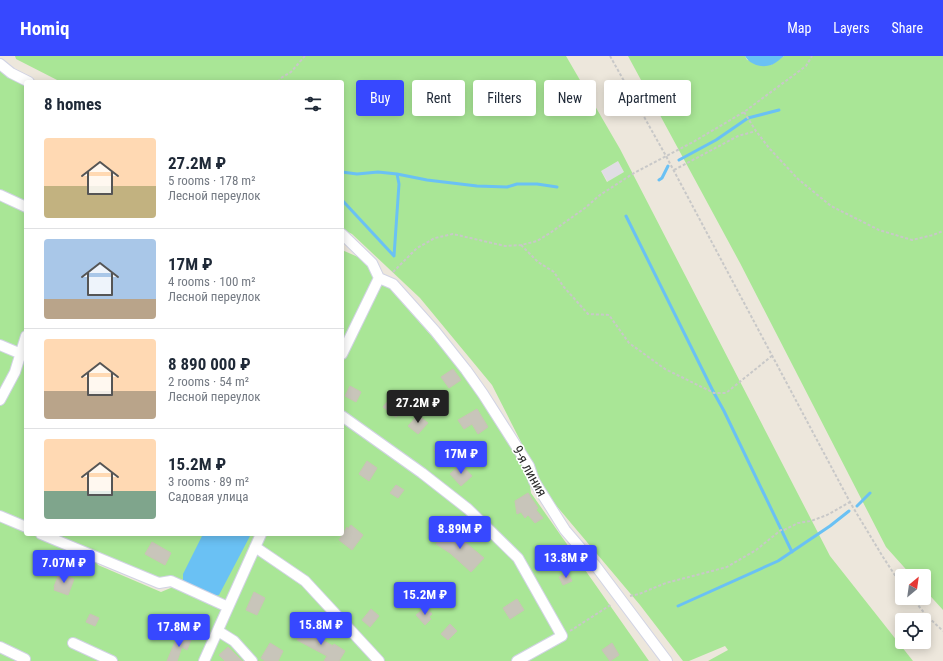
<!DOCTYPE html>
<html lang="en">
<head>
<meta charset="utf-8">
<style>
	body { margin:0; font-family:"Roboto Condensed",sans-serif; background:#f2f2f3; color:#1f2937; height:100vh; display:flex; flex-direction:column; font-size:15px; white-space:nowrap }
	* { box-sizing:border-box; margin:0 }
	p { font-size:13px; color:#747a83 }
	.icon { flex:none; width:22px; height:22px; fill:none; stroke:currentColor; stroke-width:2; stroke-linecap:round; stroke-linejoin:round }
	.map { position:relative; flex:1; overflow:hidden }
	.details { position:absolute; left:24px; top:24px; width:320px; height:456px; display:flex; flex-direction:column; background:#fff; border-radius:4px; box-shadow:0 2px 10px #0003 }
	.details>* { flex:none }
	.hud { position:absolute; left:356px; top:24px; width:380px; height:36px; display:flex; gap:8px }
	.needle { width:26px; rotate:29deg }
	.buttons { position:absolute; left:895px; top:513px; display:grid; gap:8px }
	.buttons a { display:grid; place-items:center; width:36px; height:36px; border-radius:4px; background:#fff; box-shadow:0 2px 10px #0003; font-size:20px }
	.price { position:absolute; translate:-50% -34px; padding:0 9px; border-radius:4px; background:#3748ff; color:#fff; font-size:13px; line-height:26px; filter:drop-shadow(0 1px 2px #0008) }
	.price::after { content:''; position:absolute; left:50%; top:24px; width:12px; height:9px; margin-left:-6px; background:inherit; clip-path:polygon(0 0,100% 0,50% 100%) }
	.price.selected { background:#222; color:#fff }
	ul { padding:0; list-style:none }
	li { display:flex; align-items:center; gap:12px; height:100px; padding:0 20px }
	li+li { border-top:1px solid #e0e1e3 }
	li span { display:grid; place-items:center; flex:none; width:112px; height:80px; border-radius:4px; color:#555 }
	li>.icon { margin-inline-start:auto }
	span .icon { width:48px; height:48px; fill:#fffc; stroke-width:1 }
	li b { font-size:17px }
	h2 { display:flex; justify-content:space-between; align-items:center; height:48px; padding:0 20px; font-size:17px }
	.tag { padding:0 14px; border-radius:4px; background:#fff; box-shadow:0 2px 10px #0003; font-size:14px; line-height:36px }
	.tag.selected { background:#3748ff; color:#fff }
	header { display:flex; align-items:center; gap:24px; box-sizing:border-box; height:56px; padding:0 20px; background:#3748ff; color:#fff }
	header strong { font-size:19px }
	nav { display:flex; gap:22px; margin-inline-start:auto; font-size:14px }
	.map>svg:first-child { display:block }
	.industrial { fill:#e0dde5 }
	.green { fill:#a9e696; fill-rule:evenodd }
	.water { fill:#6ac1f4 }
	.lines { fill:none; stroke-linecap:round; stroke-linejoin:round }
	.stream { stroke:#6ac1f4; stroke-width:3 }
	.building { fill:#c8c5ba; stroke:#c9c4b5 }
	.minor-casing { stroke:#d1d3e4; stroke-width:12 }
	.path { stroke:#c8c8c8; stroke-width:2; stroke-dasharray:3 2; stroke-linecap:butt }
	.minor { stroke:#fff; stroke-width:10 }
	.labels { text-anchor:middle; stroke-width:3; stroke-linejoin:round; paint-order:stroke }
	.street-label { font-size:14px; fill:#2a2a2a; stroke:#fff }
</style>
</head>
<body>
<header>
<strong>Homiq</strong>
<nav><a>Map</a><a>Layers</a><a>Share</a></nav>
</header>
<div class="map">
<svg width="943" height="605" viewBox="0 0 943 605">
	<rect width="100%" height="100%" fill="#ede7dc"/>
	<path class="industrial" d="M 618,105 L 624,116 L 608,126 L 601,115 Z"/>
	<path class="green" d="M 15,0 L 566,0 L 620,93 L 830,500 L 913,605 L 708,605 L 728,594 L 725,590 L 689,605 L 683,605 L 640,549 L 549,441 L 492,329 L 420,242 L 352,178 L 342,173 L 342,26 L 61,26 L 16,3 ZM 618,105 L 624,116 L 607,126 L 601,115 Z
		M 628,0 L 745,0 L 747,4 L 771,9 L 784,0 L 943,0 L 943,554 L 924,533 L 924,520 L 912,520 L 886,491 L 740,207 Z
		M 0,8 L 26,26 L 26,478 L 342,478 L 342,194 L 358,201 L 391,234 L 450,301 L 463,307 L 527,409 L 531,437 L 649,605 L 379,605 L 303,527 L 373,605 L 0,605 ZM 92,499 L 159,527 L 171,525 L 173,531 L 161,536 L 98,509 Z"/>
	<path class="water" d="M 745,0 L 784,0 C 780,3 775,8 771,9 C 762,12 750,9 745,0 Z
		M 203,478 L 248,478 L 250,480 L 219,539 L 214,540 L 183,525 L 183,518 Z"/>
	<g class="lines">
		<path class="stream" d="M 679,104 L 716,84 L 748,62 L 779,54
			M 342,116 L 357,118 L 378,116 L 397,118 L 427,124 L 477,130 L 507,131 L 517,128 L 537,128 L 557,131
			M 659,124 L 662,122 L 668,110
			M 342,144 L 394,200 L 399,128 L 397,118
			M 626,160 L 714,337 L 724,355 L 792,496
			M 857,450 L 870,437
			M 678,550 L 778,505 L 830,470 L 849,455"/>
	</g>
	<path class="building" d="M 453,313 L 461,324 L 449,332 L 441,321 Z
		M 350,330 L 361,336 L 356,346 L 345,340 Z
		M 392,340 L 405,350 L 396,361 L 383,351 Z
		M 477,353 L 488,371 L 478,378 L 472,368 L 464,373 L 458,364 Z
		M 418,359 L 428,367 L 418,378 L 408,370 Z
		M 442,386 L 448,392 L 440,400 L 434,394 Z
		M 367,405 L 377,412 L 369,425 L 359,418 Z
		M 461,408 L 472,420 L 461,430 L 450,418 Z
		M 396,429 L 404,434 L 398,442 L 390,437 Z
		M 528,437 L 538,452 L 536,454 L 543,462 L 535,467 L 528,459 L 525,462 L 521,456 L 517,458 L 515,445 Z
		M 351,469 L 363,479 L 352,494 L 339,484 L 347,471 L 348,473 Z
		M 448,472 L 484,502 L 471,516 L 450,497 L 436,488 Z
		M 152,486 L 171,497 L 165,509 L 145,498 Z
		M 59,517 L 74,523 L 68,539 L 54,534 L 55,531 L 54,531 Z
		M 568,517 L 572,525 L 563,529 L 559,521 Z
		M 254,536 L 265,542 L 257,559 L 246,554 Z
		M 517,543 L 524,554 L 510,563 L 503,552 Z
		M 426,551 L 432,558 L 429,561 L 431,563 L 425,569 L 416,559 Z
		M 371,553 L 379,560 L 370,571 L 362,564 Z
		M 90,558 L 99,562 L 95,570 L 86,566 Z
		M 450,568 L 457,575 L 448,584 L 441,578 Z
		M 303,573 L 333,590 L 334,588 L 345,595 L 339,605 L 324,605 L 327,600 L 297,584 Z
		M 178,579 L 191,584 L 187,594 L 182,591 L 177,605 L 167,605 Z
		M 270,587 L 283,595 L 278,605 L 265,605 L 261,602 Z
		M 612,587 L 619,599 L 610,605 L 602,594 Z
		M 228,591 L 242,605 L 225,605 L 219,599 Z"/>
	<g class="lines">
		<defs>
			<path id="minor" d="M 0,8 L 11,17 L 29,26
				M 0,139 L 26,151
				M 342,178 L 372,207 L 379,222 L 393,228 L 435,275 L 466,314 L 483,338 L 529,410 L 534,425 L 565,474 L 595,509 L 667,605
				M 0,289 L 26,300
				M 342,298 L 379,222
				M 0,344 L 15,316 L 26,280
				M 342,360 L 422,417 L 468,453 L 518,502 L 562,580 L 517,605
				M 0,460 L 26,471
				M 41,478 L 159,527 L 171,525 L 228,551
				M 255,491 L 305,525 L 379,605
				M 218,575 L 234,585 L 252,605
				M 73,587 L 112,605
				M 0,591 L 25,603
				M 204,605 L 261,478"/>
		</defs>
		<use href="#minor" class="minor-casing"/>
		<path class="path" d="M 610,0 L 666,100 L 851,448 L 883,501 L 902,530
			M 278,26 L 281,22 L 291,16 L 305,0
			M 744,56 L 756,75 L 769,92 L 798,123 L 831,150 L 879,174 L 912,184 L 933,179 L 943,175
			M 674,114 L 738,80 L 756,75
			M 521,189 L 538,206 L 554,216 L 563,230 L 588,258 L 609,259 L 629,287 L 665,313 L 714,337 L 726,337 L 773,299
			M 393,216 L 417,192 L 435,182 L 453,178 L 505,190 L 521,189 L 537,185 L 550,177 L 585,152 L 600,139 L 634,117 L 693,86 L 744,56 L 806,10 L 812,0
			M 630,540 L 639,538 L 666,527 L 727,511 L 756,494 L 781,474 L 784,474 L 798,467 L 811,465 L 827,459 L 850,446
			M 912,542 L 927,560 L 943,575
			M 570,575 L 612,548"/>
		<use href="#minor" class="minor"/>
	</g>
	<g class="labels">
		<g class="street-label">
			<text transform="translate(530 415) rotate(61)" y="5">9-я линия</text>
		</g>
	</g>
</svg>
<div class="buttons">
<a><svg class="needle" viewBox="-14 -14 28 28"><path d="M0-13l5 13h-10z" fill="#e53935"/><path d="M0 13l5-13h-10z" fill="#747a83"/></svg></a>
<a><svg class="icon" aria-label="locate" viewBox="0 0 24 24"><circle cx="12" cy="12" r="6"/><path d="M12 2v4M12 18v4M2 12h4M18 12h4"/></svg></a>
</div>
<b class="price selected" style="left:418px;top:368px">27.2M ₽</b>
<b class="price" style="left:461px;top:419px">17M ₽</b>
<b class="price" style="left:460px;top:494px">8.89M ₽</b>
<b class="price" style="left:566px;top:523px">13.8M ₽</b>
<b class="price" style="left:64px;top:528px">7.07M ₽</b>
<b class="price" style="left:425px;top:560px">15.2M ₽</b>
<b class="price" style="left:321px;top:590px">15.8M ₽</b>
<b class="price" style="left:179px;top:592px">17.8M ₽</b>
<div class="hud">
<a class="tag selected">Buy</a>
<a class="tag">Rent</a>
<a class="tag">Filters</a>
<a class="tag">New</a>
<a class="tag">Apartment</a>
</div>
<section class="details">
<h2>8 homes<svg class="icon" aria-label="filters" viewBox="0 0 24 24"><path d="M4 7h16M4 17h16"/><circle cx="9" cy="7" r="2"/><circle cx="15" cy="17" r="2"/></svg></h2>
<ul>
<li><span style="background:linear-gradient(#ffd9b3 60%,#c2b280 0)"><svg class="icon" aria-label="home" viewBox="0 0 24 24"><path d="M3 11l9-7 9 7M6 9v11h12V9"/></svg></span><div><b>27.2M ₽</b><p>5 rooms · 178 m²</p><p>Лесной переулок</p></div></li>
<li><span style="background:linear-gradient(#a9c7e8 75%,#b9a48a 0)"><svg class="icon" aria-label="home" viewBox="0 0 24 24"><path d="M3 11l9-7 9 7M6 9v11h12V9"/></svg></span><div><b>17M ₽</b><p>4 rooms · 100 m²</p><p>Лесной переулок</p></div></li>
<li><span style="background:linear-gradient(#ffd9b3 65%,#b9a48a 0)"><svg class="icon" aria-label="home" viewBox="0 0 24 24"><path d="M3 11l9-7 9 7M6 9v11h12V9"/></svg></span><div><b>8 890 000 ₽</b><p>2 rooms · 54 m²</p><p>Лесной переулок</p></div></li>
<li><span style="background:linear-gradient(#ffd9b3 65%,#7fa58c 0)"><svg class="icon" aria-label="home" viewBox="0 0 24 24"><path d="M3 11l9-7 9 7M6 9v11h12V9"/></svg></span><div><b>15.2M ₽</b><p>3 rooms · 89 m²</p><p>Садовая улица</p></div></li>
</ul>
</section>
</div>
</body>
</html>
